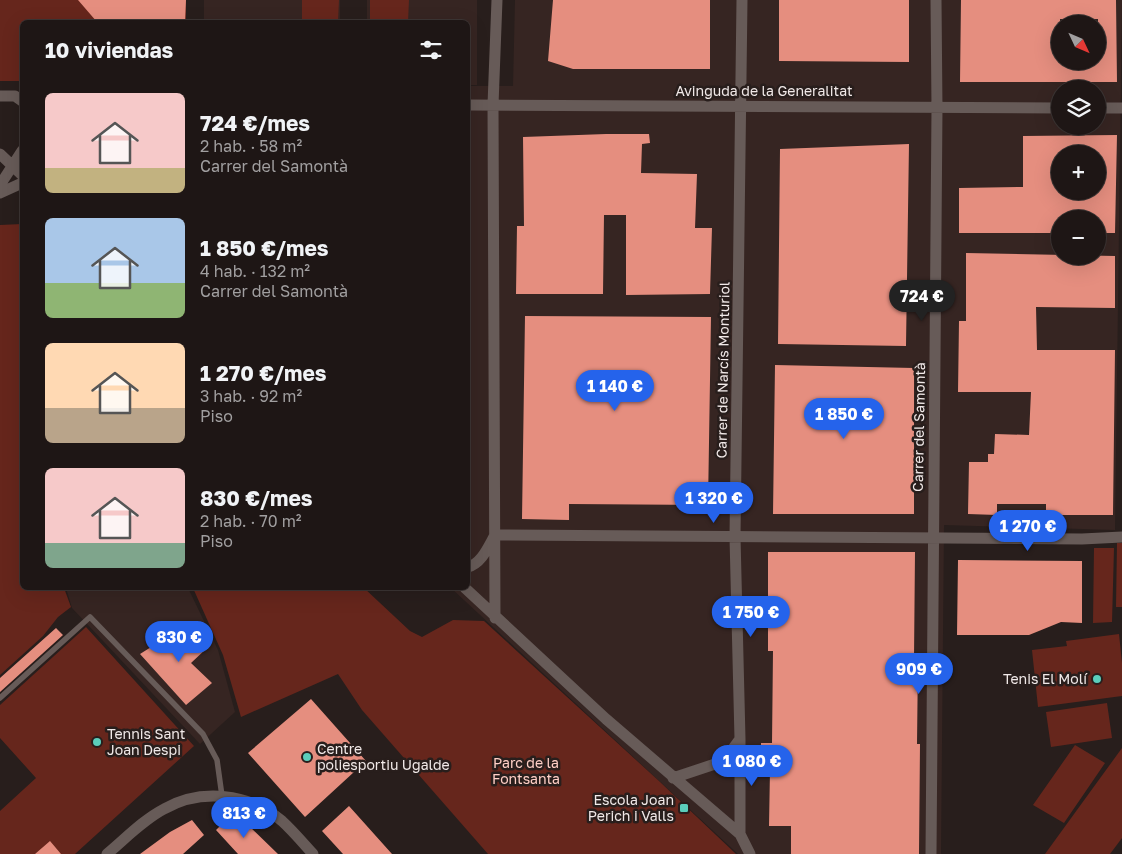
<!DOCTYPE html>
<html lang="es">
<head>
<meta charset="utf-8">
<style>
	body { margin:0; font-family:"Golos Text",sans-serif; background:#2b2322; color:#f1f3f6; height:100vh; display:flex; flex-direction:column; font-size:19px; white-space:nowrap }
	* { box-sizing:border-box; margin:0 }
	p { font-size:16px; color:#a19fa0 }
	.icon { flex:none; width:28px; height:28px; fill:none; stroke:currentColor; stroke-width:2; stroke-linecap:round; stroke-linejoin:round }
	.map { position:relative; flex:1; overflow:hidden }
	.drawer { position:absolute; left:20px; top:20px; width:450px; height:570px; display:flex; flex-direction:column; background:#1e1615; border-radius:8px; box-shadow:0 5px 20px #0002,0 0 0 1px #3c3534 }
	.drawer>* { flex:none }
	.needle { width:32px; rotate:134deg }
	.buttons { position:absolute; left:1051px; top:15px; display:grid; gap:10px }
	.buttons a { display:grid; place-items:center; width:55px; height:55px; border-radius:50%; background:#1e1615; box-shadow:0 5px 20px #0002,0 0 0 1px #3c3534; font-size:25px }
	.price { position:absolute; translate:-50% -42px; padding:0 11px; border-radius:18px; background:#2563eb; color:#fff; font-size:16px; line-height:32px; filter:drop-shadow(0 1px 2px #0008) }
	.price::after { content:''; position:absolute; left:50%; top:30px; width:15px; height:11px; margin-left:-8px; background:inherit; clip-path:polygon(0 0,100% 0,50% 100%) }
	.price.on { background:#222; color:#fff }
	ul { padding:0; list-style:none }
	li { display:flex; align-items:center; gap:15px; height:125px; padding:0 25px }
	li span { display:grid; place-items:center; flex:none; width:140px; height:100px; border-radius:8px; color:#555 }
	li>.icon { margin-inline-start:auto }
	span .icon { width:60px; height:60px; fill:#fffc; stroke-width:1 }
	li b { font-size:21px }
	h2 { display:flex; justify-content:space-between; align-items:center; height:60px; padding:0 25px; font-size:21px }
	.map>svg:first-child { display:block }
	.built { fill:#362522; fill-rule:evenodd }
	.green { fill:#66261c }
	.building { fill:#e58e7f; fill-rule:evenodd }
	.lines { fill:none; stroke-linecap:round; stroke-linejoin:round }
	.service { stroke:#675b58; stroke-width:5.5 }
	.minor { stroke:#675b58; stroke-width:11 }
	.poi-dot { fill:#5bcebb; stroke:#281e1c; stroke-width:2 }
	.labels { text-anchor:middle; stroke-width:5; stroke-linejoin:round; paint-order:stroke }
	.street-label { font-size:14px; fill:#f1e9e8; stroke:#281e1c }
	.poi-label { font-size:14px; fill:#f1e9e8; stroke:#281e1c; text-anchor:end }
	.park-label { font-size:14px; fill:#ffcfc6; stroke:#281e1c }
</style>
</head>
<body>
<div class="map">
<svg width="1122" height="854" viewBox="0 0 1122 854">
	<rect width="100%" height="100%" fill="#281e1c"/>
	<path class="built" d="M 204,0 L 340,0 L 340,22 L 204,22 Z
		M 367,0 L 477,0 L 477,85 L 468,85 L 468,22 L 367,22 Z
		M 515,0 L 1122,0 L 1115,530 L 944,525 L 941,854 L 738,854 L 451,588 L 468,588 L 468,86 L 513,86 ZM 1060,24 L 1098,24 L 1098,61 L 1060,61 ZM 1060,89 L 1098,89 L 1098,126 L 1060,126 ZM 1060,154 L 1098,154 L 1098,191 L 1060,191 ZM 1060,219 L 1098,219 L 1098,256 L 1060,256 Z
		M 66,588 L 188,588 L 218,650 L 235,712 L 200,744 L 72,608 Z"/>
	<path class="green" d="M 0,0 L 186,0 L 186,22 L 22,22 L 22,81 L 0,81 Z
		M 302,0 L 339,0 L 338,22 L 302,22 Z
		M 370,0 L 409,0 L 408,22 L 370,22 Z
		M 22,224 L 22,588 L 64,588 L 71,607 L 58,617 L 43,636 L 0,675 L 0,225 Z
		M 1117,543 L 1122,543 L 1122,607 L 1116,607 Z
		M 1094,548 L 1114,548 L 1112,622 L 1093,623 Z
		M 193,588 L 364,588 L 410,631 L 422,637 L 453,620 L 484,621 L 659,781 L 736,854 L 488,854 L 362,710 L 338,674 L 241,717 L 223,655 Z
		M 86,627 L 194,746 L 75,854 L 0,854 L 0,811 L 36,778 L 0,738 L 0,705 Z
		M 1119,634 L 1122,663 L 1122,696 L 1038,707 L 1032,650 L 1067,646 L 1066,641 Z
		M 1107,703 L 1112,738 L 1051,747 L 1046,712 Z
		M 1075,745 L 1105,763 L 1064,823 L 1033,805 Z
		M 1122,748 L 1122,838 L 1110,854 L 1045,854 Z"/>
	<path class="building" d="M 78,0 L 186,0 L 185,22 L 97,22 Z
		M 553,0 L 710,0 L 710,69 L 573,69 L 548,61 Z
		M 779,0 L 909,0 L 909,62 L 779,61 Z
		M 961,0 L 1116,0 L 1117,82 L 960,82 ZM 1060,19 L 1098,19 L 1098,61 L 1060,61 Z
		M 606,134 L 649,134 L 650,143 L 642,144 L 641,173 L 697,174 L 695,228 L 712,228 L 710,294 L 626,295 L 626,215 L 604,215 L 603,294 L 516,294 L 517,226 L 524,226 L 523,137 Z
		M 1117,135 L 1115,233 L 1098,233 L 1098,219 L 1060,219 L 1060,233 L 959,233 L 959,188 L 1023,187 L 1023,136 ZM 1060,154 L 1098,154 L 1098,191 L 1060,191 Z
		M 909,144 L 906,346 L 778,344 L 780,149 Z
		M 966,253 L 1115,256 L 1115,308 L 1036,307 L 1037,350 L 1115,350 L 1113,515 L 1046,515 L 1046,504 L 997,504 L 997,515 L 968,514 L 969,462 L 988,462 L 988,454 L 994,454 L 995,434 L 1029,435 L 1031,392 L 958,392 L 959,321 L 966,321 Z
		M 525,316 L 711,317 L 708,505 L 569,504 L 569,520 L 522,519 Z
		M 775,365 L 914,368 L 914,514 L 773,514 Z
		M 768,552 L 915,552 L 914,658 L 918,658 L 917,744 L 920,744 L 919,854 L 791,854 L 791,826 L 769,826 L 770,770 L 761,770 L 761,743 L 772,743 L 773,651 L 768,651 Z
		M 958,560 L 1082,561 L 1082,623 L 1061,622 L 1029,635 L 957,635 Z
		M 182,621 L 207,648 L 191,663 L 212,683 L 186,705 L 140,654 L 175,632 L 172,629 Z
		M 56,628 L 63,635 L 0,692 L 0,678 Z
		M 311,699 L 366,761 L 305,817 L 248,753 Z
		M 349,806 L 392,854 L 343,854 L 322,831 Z
		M 192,820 L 204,835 L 183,854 L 140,854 L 170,832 Z
		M 226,820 L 246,823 L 278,854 L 238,854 L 216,830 Z
		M 50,841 L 61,854 L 35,854 Z"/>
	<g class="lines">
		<path class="service" d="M 0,698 L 90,617 L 203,734 L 217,760 L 222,796"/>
		<path class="minor" d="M 0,96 L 15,96 L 22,101
			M 468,105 L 1060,108
			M 1098,108 L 1122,108
			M 0,154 L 22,175
			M 0,185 L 22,151
			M 0,193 L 22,183
			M 495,535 L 1082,539 L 1122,537
			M 468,567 C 482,563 488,547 495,535
			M 465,588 L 606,719 L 740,834 L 750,854
			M 495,618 L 493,105 L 497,0
			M 673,778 L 724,761 L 740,739
			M 740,834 L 740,739 L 735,537 L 742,0
			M 107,854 C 125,839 143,820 164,809 C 201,788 249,793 282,821 C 293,831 303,843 313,854
			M 931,854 L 937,108 L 936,0"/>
	</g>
	<g class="poi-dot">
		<circle cx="1097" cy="679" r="5"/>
		<circle cx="97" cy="742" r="5"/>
		<circle cx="307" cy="757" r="5"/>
		<rect x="679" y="803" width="10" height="10" rx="2.5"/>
	</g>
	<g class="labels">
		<g class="street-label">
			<text x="764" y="96">Avinguda de la Generalitat</text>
			<text transform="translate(723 370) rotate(-89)" y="5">Carrer de Narcís Monturiol</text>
			<text transform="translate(919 427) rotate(-89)" y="5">Carrer del Samontà</text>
		</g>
		<g class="poi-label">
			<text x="1087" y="684">Tenis El Molí</text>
			<text x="107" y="739" text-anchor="start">Tennis Sant<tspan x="107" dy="16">Joan Despi</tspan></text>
			<text x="317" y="754" text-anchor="start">Centre<tspan x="317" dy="16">poliesportiu Ugalde</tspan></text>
			<text x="674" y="805">Escola Joan<tspan x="674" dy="16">Perich i Valls</tspan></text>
		</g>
		<g class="park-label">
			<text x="526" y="768">Parc de la<tspan x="526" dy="16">Fontsanta</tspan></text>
		</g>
	</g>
</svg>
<div class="buttons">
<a><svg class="needle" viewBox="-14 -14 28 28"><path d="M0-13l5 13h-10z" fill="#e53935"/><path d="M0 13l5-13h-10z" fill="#a19fa0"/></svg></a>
<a><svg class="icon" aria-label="layers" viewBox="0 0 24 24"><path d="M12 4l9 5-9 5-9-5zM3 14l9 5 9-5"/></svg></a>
<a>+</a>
<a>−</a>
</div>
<b class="price on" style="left:922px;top:322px">724 €</b>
<b class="price" style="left:615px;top:412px">1 140 €</b>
<b class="price" style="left:844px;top:440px">1 850 €</b>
<b class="price" style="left:714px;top:524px">1 320 €</b>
<b class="price" style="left:1028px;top:552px">1 270 €</b>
<b class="price" style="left:751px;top:638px">1 750 €</b>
<b class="price" style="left:179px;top:663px">830 €</b>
<b class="price" style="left:919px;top:695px">909 €</b>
<b class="price" style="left:752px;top:787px">1 080 €</b>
<b class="price" style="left:244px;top:839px">813 €</b>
<section class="drawer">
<h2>10 viviendas<svg class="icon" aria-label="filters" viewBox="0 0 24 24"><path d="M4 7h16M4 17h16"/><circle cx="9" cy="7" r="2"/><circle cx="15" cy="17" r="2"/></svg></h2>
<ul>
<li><span style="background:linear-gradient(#f6c9c9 75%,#c2b280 0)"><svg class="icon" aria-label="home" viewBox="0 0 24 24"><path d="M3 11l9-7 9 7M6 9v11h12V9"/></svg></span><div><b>724 €/mes</b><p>2 hab. · 58 m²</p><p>Carrer del Samontà</p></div></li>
<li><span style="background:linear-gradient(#a9c7e8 65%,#8fb573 0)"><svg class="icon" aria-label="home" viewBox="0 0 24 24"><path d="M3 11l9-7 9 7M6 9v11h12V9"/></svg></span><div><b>1 850 €/mes</b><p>4 hab. · 132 m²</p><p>Carrer del Samontà</p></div></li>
<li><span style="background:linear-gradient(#ffd9b3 65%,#b9a48a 0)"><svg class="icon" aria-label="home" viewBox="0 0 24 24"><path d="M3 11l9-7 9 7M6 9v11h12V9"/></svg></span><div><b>1 270 €/mes</b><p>3 hab. · 92 m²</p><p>Piso</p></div></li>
<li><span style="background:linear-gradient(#f6c9c9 75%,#7fa58c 0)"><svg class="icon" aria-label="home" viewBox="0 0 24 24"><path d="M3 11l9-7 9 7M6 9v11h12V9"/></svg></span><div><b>830 €/mes</b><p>2 hab. · 70 m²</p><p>Piso</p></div></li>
</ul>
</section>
</div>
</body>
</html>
